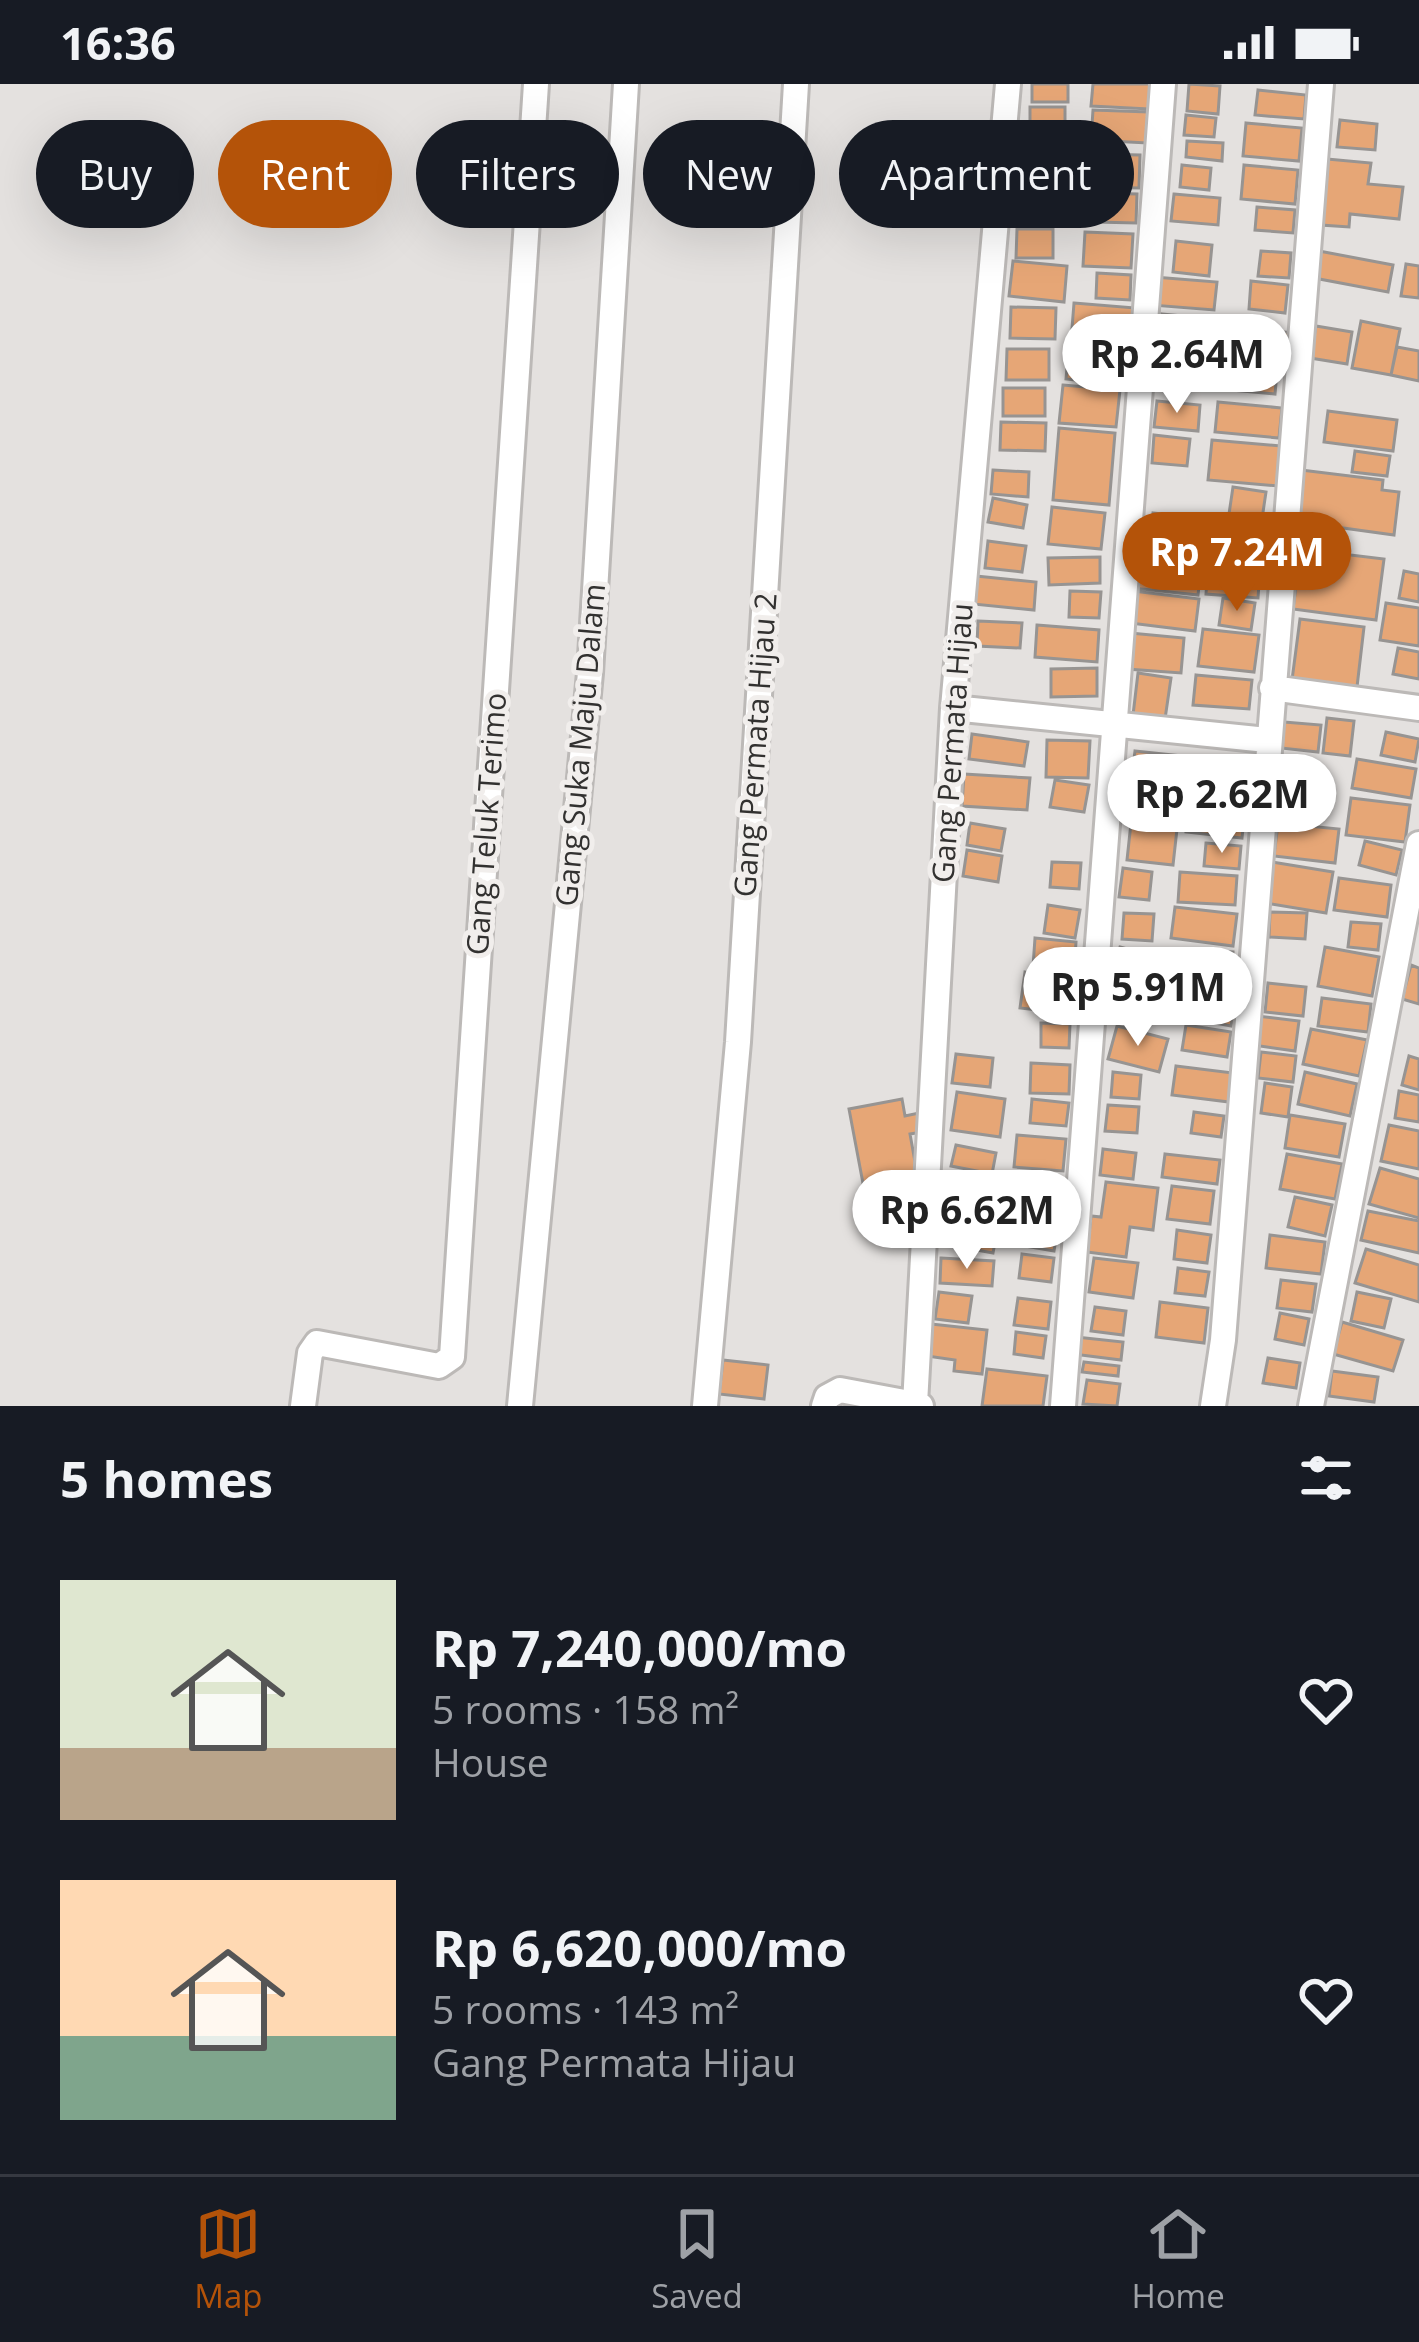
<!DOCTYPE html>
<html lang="en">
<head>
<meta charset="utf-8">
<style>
	body { margin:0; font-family:"Open Sans",sans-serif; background:#20242c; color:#f1f3f6; height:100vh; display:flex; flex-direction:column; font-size:45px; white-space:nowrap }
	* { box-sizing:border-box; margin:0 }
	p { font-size:39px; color:#9ea1a6 }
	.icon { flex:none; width:66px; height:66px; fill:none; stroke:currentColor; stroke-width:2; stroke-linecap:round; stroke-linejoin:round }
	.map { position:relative; height:1322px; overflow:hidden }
	.side { display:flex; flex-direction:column; background:#171b24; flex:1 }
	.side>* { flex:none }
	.banner { position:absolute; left:36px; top:36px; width:1347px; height:108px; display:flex; gap:24px }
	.price { position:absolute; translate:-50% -102px; padding:0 27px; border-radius:42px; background:#fff; color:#222; font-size:39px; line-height:78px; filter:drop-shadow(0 3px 6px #0008) }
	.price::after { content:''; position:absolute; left:50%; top:72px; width:36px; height:27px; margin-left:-18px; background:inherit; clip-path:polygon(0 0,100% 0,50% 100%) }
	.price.selected { background:#b45309; color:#fff }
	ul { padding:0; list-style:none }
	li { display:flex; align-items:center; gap:36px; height:300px; padding:0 60px }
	li span { display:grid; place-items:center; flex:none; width:336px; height:240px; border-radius:0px; color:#555 }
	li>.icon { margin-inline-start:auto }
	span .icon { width:144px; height:144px; fill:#fffc; stroke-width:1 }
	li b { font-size:51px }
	h2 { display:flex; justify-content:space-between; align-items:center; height:144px; padding:0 60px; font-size:51px }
	.pill { padding:0 42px; border-radius:54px; background:#171b24; box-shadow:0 12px 48px #0002; font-size:42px; line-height:108px }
	.pill.selected { background:#b45309; color:#fff }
	.status { display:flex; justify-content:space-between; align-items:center; height:84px; padding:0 60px; background:#171b24; direction:ltr }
	.status svg { height:33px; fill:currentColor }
	.tabs { display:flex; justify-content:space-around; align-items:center; height:168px; border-top:3px solid #363941; background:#171b24; font-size:33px; color:#9ea1a6 }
	.tabs a { display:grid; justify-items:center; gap:6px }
	.tabs .selected { color:#b45309 }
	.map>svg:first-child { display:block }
	.building { fill:#e6a676; stroke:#979492; stroke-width:3 }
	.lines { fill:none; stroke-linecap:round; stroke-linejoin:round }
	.minor-casing { stroke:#bcb9b7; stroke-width:30 }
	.minor { stroke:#fff; stroke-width:24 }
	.labels { text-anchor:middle; stroke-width:10; stroke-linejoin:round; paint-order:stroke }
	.street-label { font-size:30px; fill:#323130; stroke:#f1eeec }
</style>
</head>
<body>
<div class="status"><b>16:36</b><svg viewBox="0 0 49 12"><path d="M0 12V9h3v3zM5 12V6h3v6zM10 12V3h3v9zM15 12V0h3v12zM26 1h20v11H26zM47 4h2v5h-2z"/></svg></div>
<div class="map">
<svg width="1419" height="1322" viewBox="0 0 1419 1322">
	<rect width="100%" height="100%" fill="#e4e1df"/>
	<path class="building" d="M 1032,0 L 1068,0 L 1068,18 L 1032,18 Z
		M 1093,0 L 1150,0 L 1149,25 L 1091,22 Z
		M 1189,0 L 1220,2 L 1218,30 L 1187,27 Z
		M 1258,6 L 1306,11 L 1304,35 L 1255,31 Z
		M 1030,23 L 1065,23 L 1065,51 L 1030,51 Z
		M 1093,26 L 1149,28 L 1147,59 L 1091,56 Z
		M 1186,31 L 1216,34 L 1214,53 L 1184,51 Z
		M 1340,36 L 1377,40 L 1375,66 L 1337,63 Z
		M 1246,39 L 1302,44 L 1299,77 L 1243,72 Z
		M 1187,57 L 1223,59 L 1222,77 L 1186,73 Z
		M 1070,67 L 1070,99 L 1027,98 L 1027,68 Z
		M 1094,70 L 1140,71 L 1139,104 L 1093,103 Z
		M 1327,75 L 1371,79 L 1368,100 L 1403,103 L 1399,135 L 1350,130 L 1349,143 L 1321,141 Z
		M 1182,81 L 1211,84 L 1209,106 L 1180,103 Z
		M 1244,81 L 1298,86 L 1295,120 L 1241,115 Z
		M 1066,102 L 1067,132 L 1023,133 L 1022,103 Z
		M 1096,109 L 1137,110 L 1136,139 L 1095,138 Z
		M 1174,110 L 1220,114 L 1218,141 L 1171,137 Z
		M 1257,123 L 1295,126 L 1293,149 L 1255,146 Z
		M 1017,145 L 1053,145 L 1053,174 L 1016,174 Z
		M 1085,148 L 1133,150 L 1131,184 L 1083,182 Z
		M 1176,157 L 1212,161 L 1209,192 L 1173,188 Z
		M 1261,167 L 1291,169 L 1289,194 L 1258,192 Z
		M 1319,167 L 1393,181 L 1388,208 L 1314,194 Z
		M 1013,177 L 1067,182 L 1064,218 L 1009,212 Z
		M 1406,180 L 1419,182 L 1419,214 L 1401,212 Z
		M 1097,189 L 1131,191 L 1130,216 L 1096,214 Z
		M 1154,193 L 1217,198 L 1214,226 L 1151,221 Z
		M 1251,197 L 1288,201 L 1285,229 L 1249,225 Z
		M 1074,219 L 1136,224 L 1133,261 L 1071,257 Z
		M 1011,223 L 1056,224 L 1055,255 L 1010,254 Z
		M 1162,230 L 1204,234 L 1202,264 L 1160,260 Z
		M 1361,237 L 1400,245 L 1391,291 L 1352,284 Z
		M 1316,242 L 1352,248 L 1347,280 L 1310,274 Z
		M 1227,243 L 1296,249 L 1293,283 L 1224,277 Z
		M 1069,261 L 1124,267 L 1120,301 L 1066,295 Z
		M 1397,263 L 1419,267 L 1419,297 L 1391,291 Z
		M 1007,265 L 1049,265 L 1049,296 L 1006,296 Z
		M 1162,271 L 1201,275 L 1199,299 L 1159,296 Z
		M 1221,283 L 1277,288 L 1275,310 L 1219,305 Z
		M 1063,301 L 1120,306 L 1116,343 L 1059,339 Z
		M 1003,304 L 1045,304 L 1045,332 L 1003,332 Z
		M 1157,317 L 1200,321 L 1198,347 L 1154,343 Z
		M 1218,318 L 1282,324 L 1279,354 L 1215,348 Z
		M 1328,327 L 1397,336 L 1393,367 L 1324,358 Z
		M 1001,338 L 1046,339 L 1045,367 L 1000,366 Z
		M 1059,344 L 1115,349 L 1109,421 L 1053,416 Z
		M 1154,351 L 1190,355 L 1187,382 L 1152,379 Z
		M 1212,356 L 1282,362 L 1278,402 L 1208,396 Z
		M 1355,367 L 1390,372 L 1387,392 L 1352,388 Z
		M 993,386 L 1029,388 L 1028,413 L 991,410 Z
		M 1301,386 L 1383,396 L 1382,406 L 1399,408 L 1394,451 L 1343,444 L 1342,455 L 1293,449 Z
		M 1233,403 L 1266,408 L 1262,435 L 1229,430 Z
		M 993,414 L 1027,421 L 1023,444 L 988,438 Z
		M 1052,423 L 1105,429 L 1101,465 L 1048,460 Z
		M 1153,429 L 1202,434 L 1199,465 L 1149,460 Z
		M 1211,442 L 1259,442 L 1260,476 L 1211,476 Z
		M 988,457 L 1026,462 L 1022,488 L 985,484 Z
		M 1301,465 L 1384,475 L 1376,536 L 1293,525 Z
		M 1136,469 L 1202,476 L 1198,511 L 1132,504 Z
		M 1100,473 L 1100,499 L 1049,501 L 1048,474 Z
		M 1208,480 L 1260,485 L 1258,514 L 1206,510 Z
		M 1404,487 L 1419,490 L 1419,518 L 1399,514 Z
		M 976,492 L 1036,498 L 1034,526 L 973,520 Z
		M 1070,507 L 1101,508 L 1099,534 L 1069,533 Z
		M 1133,507 L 1199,515 L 1195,547 L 1130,539 Z
		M 1223,514 L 1255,519 L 1251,546 L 1219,541 Z
		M 1386,519 L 1419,524 L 1419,562 L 1380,556 Z
		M 1300,535 L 1364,543 L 1357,603 L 1292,596 Z
		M 978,537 L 1022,539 L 1020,564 L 977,562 Z
		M 1037,541 L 1099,546 L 1097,578 L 1035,573 Z
		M 1203,545 L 1259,551 L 1254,588 L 1198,582 Z
		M 1130,549 L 1184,554 L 1181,589 L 1127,585 Z
		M 1398,564 L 1419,568 L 1419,595 L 1393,590 Z
		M 1097,584 L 1097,612 L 1051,613 L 1051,585 Z
		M 1138,589 L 1171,594 L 1165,635 L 1133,631 Z
		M 1196,591 L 1252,596 L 1249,625 L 1193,621 Z
		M 1327,634 L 1354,637 L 1350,672 L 1323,669 Z
		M 1284,638 L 1321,641 L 1318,668 L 1281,664 Z
		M 1386,648 L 1419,655 L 1415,678 L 1381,671 Z
		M 972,650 L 1028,658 L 1024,682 L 969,675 Z
		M 1047,656 L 1090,657 L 1088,694 L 1046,693 Z
		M 1135,667 L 1183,672 L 1179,703 L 1131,698 Z
		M 1357,675 L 1416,685 L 1411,714 L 1352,704 Z
		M 1210,679 L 1247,682 L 1245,706 L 1208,703 Z
		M 964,690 L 1030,694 L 1027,726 L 962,722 Z
		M 1055,696 L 1089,701 L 1084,728 L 1050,723 Z
		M 1282,706 L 1319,710 L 1316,739 L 1279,735 Z
		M 1130,708 L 1161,709 L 1160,733 L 1130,732 Z
		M 1189,709 L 1246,714 L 1242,754 L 1186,748 Z
		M 1351,714 L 1410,721 L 1405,758 L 1346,751 Z
		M 970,739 L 1005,745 L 1001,767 L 967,761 Z
		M 1131,739 L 1177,745 L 1173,781 L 1127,776 Z
		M 1278,739 L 1339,745 L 1335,779 L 1274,772 Z
		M 1365,757 L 1402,766 L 1396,791 L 1359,781 Z
		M 1206,759 L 1241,762 L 1239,785 L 1204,782 Z
		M 967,766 L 1002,772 L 998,798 L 963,792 Z
		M 1052,778 L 1081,779 L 1079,805 L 1050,803 Z
		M 1272,778 L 1333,788 L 1326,829 L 1265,819 Z
		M 1123,784 L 1152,788 L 1149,816 L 1119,813 Z
		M 1180,788 L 1237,792 L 1235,821 L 1178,818 Z
		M 1339,794 L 1391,801 L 1387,833 L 1334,826 Z
		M 1048,821 L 1080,826 L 1075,854 L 1044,849 Z
		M 1175,823 L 1237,830 L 1233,862 L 1171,854 Z
		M 1270,828 L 1307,829 L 1305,855 L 1269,853 Z
		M 1124,829 L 1154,830 L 1152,857 L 1122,855 Z
		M 1351,838 L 1381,840 L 1378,866 L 1348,863 Z
		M 1035,854 L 1076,858 L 1074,887 L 1033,883 Z
		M 1120,863 L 1153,872 L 1146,897 L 1113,888 Z
		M 1325,863 L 1379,873 L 1372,912 L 1318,902 Z
		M 1182,866 L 1233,868 L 1232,902 L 1180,899 Z
		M 1411,881 L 1419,884 L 1419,920 L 1402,915 Z
		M 1025,888 L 1078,895 L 1073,930 L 1020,924 Z
		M 1268,899 L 1306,903 L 1303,932 L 1265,928 Z
		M 1117,904 L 1152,911 L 1147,936 L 1113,929 Z
		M 1189,906 L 1236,915 L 1231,942 L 1184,933 Z
		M 1322,914 L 1371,920 L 1368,948 L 1318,942 Z
		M 1257,932 L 1299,937 L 1295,967 L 1253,961 Z
		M 1041,939 L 1070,940 L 1069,964 L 1041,963 Z
		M 1186,941 L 1231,948 L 1227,973 L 1182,966 Z
		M 1117,942 L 1168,955 L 1159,988 L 1108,975 Z
		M 1311,945 L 1367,956 L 1359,992 L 1303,980 Z
		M 1261,968 L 1296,972 L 1293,998 L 1258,994 Z
		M 956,970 L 993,974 L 990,1003 L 952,999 Z
		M 1409,972 L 1419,975 L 1419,1006 L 1402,1001 Z
		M 1031,979 L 1070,981 L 1069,1010 L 1030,1009 Z
		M 1176,982 L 1233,989 L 1229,1018 L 1172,1011 Z
		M 1113,988 L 1141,991 L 1139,1015 L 1111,1013 Z
		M 1305,988 L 1357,1000 L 1350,1032 L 1298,1020 Z
		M 1265,999 L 1292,1003 L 1288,1033 L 1261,1029 Z
		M 1399,1007 L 1419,1011 L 1419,1038 L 1395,1034 Z
		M 957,1008 L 1005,1015 L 1000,1053 L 951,1046 Z
		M 902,1015 L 905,1032 L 919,1029 L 922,1048 L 910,1050 L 919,1100 L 865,1110 L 849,1025 Z
		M 1032,1015 L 1069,1019 L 1066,1042 L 1030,1039 Z
		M 1108,1021 L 1139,1023 L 1137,1049 L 1105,1047 Z
		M 1194,1028 L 1224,1032 L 1221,1053 L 1191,1049 Z
		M 1290,1031 L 1345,1040 L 1339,1073 L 1285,1064 Z
		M 1389,1041 L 1419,1047 L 1419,1085 L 1381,1077 Z
		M 1017,1051 L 1066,1055 L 1063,1087 L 1014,1083 Z
		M 956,1061 L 996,1069 L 992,1090 L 951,1082 Z
		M 1103,1065 L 1136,1069 L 1133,1095 L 1100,1091 Z
		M 1165,1070 L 1220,1076 L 1217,1100 L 1162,1093 Z
		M 1287,1070 L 1342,1080 L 1335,1115 L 1280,1105 Z
		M 1380,1084 L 1419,1095 L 1419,1134 L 1369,1120 Z
		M 947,1088 L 985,1094 L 981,1119 L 943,1112 Z
		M 1004,1088 L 1063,1096 L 1059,1123 L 1000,1115 Z
		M 1106,1098 L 1158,1104 L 1153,1146 L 1130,1143 L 1126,1173 L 1087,1168 L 1091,1132 L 1101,1133 Z
		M 1172,1102 L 1214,1107 L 1210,1140 L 1167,1135 Z
		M 1295,1113 L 1332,1121 L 1325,1152 L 1288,1143 Z
		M 946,1121 L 1000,1132 L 993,1169 L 938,1159 Z
		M 1009,1123 L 1060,1132 L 1054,1167 L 1002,1158 Z
		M 1368,1127 L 1419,1137 L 1419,1169 L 1361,1156 Z
		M 1177,1146 L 1211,1151 L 1207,1179 L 1174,1175 Z
		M 1270,1151 L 1325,1158 L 1321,1190 L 1266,1184 Z
		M 1366,1165 L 1419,1181 L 1419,1218 L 1355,1199 Z
		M 1022,1170 L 1054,1174 L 1051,1198 L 1019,1194 Z
		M 941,1174 L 994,1177 L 992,1202 L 940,1199 Z
		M 1094,1174 L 1138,1179 L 1133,1214 L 1089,1208 Z
		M 1178,1184 L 1209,1188 L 1205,1212 L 1175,1209 Z
		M 1281,1196 L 1316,1200 L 1312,1228 L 1277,1224 Z
		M 939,1208 L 972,1212 L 968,1239 L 935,1235 Z
		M 1357,1208 L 1391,1215 L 1384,1244 L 1351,1237 Z
		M 1018,1214 L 1051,1218 L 1048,1245 L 1014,1241 Z
		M 1160,1218 L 1208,1224 L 1204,1259 L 1156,1253 Z
		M 1095,1223 L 1126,1227 L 1123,1251 L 1091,1247 Z
		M 1280,1229 L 1309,1235 L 1304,1261 L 1275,1255 Z
		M 1342,1238 L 1403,1256 L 1393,1287 L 1333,1270 Z
		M 931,1240 L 987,1246 L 982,1290 L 954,1287 L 955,1276 L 927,1272 Z
		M 1016,1248 L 1046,1252 L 1043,1274 L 1014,1270 Z
		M 1076,1253 L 1123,1258 L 1121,1276 L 1073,1270 Z
		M 1268,1274 L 1300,1279 L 1296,1304 L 1263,1299 Z
		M 723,1276 L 768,1281 L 764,1315 L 719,1310 Z
		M 1084,1278 L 1119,1282 L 1118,1292 L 1082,1288 Z
		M 987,1285 L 1047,1292 L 1043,1322 L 982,1322 Z
		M 1332,1287 L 1378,1293 L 1374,1318 L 1329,1312 Z
		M 1087,1296 L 1120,1300 L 1117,1322 L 1083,1320 Z"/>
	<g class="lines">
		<defs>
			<path id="minor" d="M 1272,604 L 1419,624
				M 953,624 L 1267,656
				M 303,1322 L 310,1269 L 317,1259 L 439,1282 L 452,1273 L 536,0
				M 520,1322 L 590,589 L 626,0
				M 705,1322 L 738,958 L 796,0
				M 824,1322 L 827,1313 L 840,1306 L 915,1320
				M 921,1322 L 915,1320 L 953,624 L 1008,0
				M 1063,1322 L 1163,0
				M 1213,1322 L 1223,1256 L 1321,0
				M 1311,1322 L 1419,760"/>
		</defs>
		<use href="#minor" class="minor-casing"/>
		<use href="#minor" class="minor"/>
	</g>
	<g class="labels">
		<g class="street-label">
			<text transform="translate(953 659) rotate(-86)" y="10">Gang Permata Hijau</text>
			<text transform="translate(581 661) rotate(-85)" y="10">Gang Suka Maju Dalam</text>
			<text transform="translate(756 661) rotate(-86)" y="10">Gang Permata Hijau 2</text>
			<text transform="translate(487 740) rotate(-86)" y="10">Gang Teluk Terimo</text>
		</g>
	</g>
</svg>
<b class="price" style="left:1177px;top:332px">Rp 2.64M</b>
<b class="price selected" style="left:1237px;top:530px">Rp 7.24M</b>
<b class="price" style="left:1222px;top:772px">Rp 2.62M</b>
<b class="price" style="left:1138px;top:965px">Rp 5.91M</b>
<b class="price" style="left:967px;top:1188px">Rp 6.62M</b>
<div class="banner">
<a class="pill">Buy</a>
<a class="pill selected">Rent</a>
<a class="pill">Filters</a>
<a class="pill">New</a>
<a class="pill">Apartment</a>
</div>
</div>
<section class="side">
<h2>5 homes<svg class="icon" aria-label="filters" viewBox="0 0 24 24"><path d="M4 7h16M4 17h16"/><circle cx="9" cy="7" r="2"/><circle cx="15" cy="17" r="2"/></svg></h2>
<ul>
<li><span style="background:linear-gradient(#dfe7d0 70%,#b9a48a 0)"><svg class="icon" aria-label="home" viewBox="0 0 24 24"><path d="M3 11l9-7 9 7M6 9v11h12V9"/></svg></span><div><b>Rp 7,240,000/mo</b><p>5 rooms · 158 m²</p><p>House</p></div><svg class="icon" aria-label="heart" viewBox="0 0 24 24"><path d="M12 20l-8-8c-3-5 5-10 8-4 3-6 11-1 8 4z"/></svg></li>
<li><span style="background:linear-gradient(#ffd9b3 65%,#7fa58c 0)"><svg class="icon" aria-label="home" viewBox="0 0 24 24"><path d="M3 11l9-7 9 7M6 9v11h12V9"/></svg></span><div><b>Rp 6,620,000/mo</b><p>5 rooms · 143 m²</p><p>Gang Permata Hijau</p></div><svg class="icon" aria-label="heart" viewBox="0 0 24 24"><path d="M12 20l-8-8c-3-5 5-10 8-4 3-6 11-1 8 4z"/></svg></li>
</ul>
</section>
<nav class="tabs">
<a class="selected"><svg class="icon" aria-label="map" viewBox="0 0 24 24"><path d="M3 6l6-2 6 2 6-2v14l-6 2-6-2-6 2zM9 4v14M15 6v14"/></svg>Map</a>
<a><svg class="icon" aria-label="saved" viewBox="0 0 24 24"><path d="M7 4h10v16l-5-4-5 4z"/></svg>Saved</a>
<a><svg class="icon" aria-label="home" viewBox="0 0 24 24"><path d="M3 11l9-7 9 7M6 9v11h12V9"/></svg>Home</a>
</nav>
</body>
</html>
